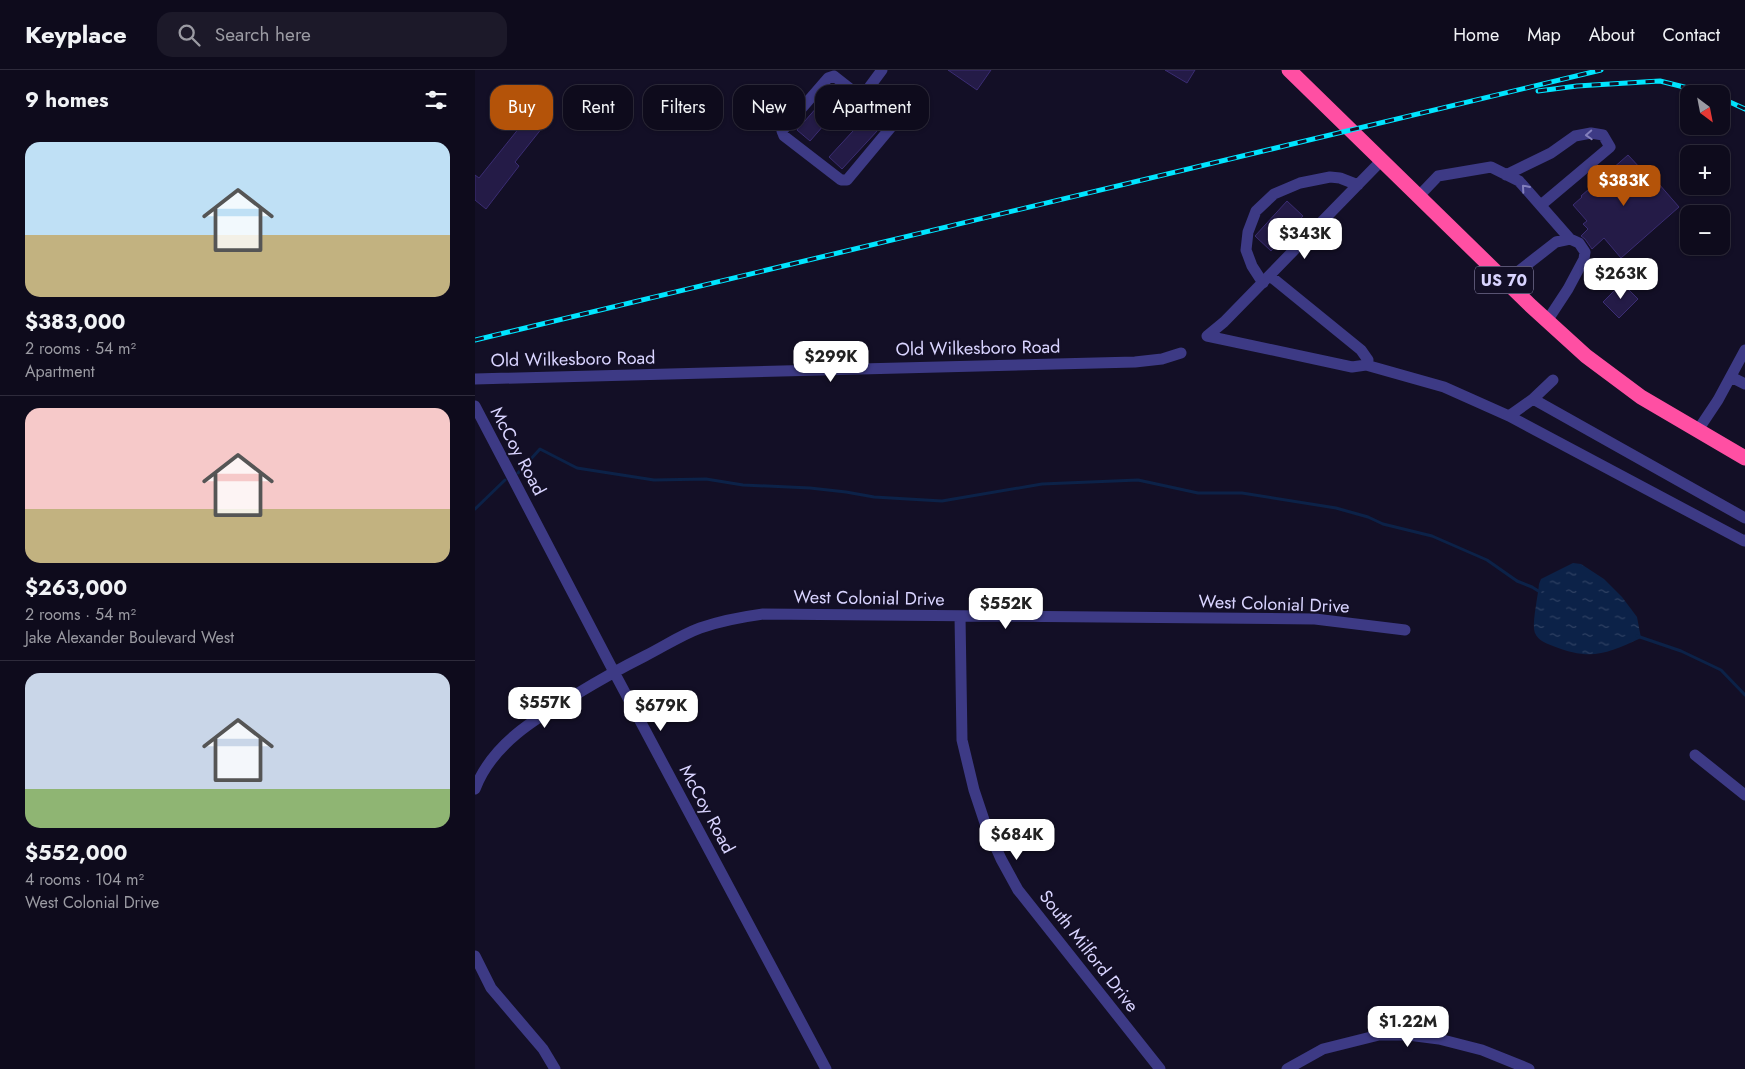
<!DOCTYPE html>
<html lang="en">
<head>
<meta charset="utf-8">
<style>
	body { margin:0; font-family:Jost,sans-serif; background:#1c1929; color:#f1f3f6; height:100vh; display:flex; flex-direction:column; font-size:19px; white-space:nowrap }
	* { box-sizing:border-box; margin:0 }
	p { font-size:16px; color:#9b9ba3 }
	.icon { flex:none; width:28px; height:28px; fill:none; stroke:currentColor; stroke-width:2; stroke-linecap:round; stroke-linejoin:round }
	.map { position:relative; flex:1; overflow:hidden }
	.sheet { display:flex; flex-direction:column; background:#0e0b1c; width:475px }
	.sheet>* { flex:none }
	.hud { position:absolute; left:15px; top:15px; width:475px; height:45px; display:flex; gap:10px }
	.needle { width:32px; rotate:148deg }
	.controls { position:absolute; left:1205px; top:15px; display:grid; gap:10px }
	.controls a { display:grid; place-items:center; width:50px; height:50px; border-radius:10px; background:#0e0b1c; box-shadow:0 1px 4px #0004,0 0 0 1px #2e2b3b; font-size:25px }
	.price { position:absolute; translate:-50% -42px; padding:0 11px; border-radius:10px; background:#fff; color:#222; font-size:16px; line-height:32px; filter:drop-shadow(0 1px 2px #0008) }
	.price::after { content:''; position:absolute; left:50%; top:30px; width:15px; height:11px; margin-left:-8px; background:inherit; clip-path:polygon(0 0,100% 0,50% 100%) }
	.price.current { background:#b45309; color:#fff }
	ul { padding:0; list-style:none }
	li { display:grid; align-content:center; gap:10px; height:265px; padding:0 25px }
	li+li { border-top:1px solid #2e2b3b }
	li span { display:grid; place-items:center; height:155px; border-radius:15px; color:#555 }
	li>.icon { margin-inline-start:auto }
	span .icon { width:90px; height:90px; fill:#fffc; stroke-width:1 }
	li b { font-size:21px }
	h2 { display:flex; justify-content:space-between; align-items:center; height:60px; padding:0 25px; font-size:21px }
	.pill { padding:0 18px; border-radius:15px; background:#0e0b1c; box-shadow:0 1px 4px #0004,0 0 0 1px #2e2b3b; font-size:18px; line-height:45px }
	.pill.current { background:#b45309; color:#fff }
	header { display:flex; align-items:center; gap:30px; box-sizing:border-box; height:70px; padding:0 25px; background:#0e0b1c; border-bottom:1px solid #2e2b3b }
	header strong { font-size:24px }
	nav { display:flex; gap:28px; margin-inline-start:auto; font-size:18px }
	.search { width:350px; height:45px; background:#1c1929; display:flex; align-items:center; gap:12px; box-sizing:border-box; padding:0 18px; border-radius:15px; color:#9b9ba3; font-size:19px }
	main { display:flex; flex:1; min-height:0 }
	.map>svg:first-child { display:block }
	.water { fill:url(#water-ripples) }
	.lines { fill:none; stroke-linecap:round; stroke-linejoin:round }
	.stream { stroke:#0c2248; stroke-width:3 }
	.building { fill:#241b47; stroke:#3b2d73 }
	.minor { stroke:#3d3a85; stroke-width:11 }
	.highway { stroke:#ff4fa3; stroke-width:15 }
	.rail-casing { stroke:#00e5ff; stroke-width:5 }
	.rail { stroke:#130f26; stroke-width:3; stroke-dasharray:9; stroke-linecap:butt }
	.oneway { stroke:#837fbc }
	.labels { text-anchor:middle; stroke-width:4; stroke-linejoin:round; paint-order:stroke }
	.shield { fill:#130f26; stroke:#9e99be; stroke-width:1 }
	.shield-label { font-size:16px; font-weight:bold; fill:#d9d4ff }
	.street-label { font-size:18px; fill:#d9d4ff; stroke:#130f26 }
</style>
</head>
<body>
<header>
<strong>Keyplace</strong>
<div class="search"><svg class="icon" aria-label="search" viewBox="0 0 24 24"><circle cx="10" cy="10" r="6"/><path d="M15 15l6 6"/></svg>Search here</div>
<nav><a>Home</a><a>Map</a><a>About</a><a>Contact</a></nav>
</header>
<main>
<section class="sheet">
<h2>9 homes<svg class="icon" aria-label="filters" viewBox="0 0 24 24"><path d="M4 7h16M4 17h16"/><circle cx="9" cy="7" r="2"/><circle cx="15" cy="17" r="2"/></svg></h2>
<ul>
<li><span style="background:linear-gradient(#bfe0f5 60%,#c2b280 0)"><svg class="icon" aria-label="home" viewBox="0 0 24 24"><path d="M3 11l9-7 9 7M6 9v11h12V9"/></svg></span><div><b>$383,000</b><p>2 rooms · 54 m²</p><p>Apartment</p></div></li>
<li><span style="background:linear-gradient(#f6c9c9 65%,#c2b280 0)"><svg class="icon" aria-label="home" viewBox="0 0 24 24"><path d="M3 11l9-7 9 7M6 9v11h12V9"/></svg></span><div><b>$263,000</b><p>2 rooms · 54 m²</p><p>Jake Alexander Boulevard West</p></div></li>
<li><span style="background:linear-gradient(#c9d6e8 75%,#8fb573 0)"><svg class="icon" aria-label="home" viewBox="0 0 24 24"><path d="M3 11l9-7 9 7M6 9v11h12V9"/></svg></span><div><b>$552,000</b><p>4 rooms · 104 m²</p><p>West Colonial Drive</p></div></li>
</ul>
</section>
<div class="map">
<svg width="1270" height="999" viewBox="0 0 1270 999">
	<defs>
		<pattern id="water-ripples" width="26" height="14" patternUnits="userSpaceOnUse" patternTransform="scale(1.25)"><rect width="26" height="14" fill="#0c2248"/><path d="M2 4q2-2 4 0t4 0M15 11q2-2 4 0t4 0" fill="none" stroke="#2f4163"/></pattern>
	</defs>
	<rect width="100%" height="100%" fill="#130f26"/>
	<path class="water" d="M 1098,493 L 1106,494 L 1129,509 L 1147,527 L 1162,547 L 1166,568 C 1131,584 1116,591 1078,576 C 1070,573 1060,569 1059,559 C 1058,548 1063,526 1064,514 L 1066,509 Z"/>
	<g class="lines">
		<path class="stream" d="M 43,403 L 65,379 L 102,398 L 179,410 L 231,409 L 268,415 L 335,418 L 371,422 L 399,427 L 467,431 L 567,414 L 663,410 L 723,423 L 767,423 L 861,438 L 893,447 L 908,454 L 957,466 L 1012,490 L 1042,511 L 1057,517 L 1065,522
			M 0,439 L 30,410
			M 1162,566 L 1206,581 L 1246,600 L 1270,625"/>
	</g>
	<path class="building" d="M 473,0 L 516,0 L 502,20 Z
		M 690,0 L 720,0 L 712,13 Z
		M 357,20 L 370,31 L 335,71 L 322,60 Z
		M 57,42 L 71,53 L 40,92 L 44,96 L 11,139 L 0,130 L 0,105 L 4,108 Z
		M 390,48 L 403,60 L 367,99 L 354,87 Z
		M 1153,85 L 1167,100 L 1170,98 L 1204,137 L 1146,188 L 1129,168 L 1117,179 L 1110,169 L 1106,166 L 1113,159 L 1108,154 L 1112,151 L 1098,135 L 1107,127 L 1106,126 Z
		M 812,131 L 828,146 L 796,181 L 780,166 Z
		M 1147,213 L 1163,229 L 1144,248 L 1128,232 Z"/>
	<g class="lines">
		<path class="minor" d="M 359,6 L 415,50 L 417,56 L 372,110 L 366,110 L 309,66 L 307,61 L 353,8 Z
			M 387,27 L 407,0
			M 1031,105 L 1076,83 L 1100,66 L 1116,63 L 1128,65 L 1135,77 L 1066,135
			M 943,127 L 963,106 L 1016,97 L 1044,111 L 1095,169
			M 1031,211 L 1081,172 L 1095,169 L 1104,173 L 1110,182 L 1109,189 L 1093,219 L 1072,251
			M 788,213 L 777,196 L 771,180 L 773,162 L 781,141 L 799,124 L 825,113 L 855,107 L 865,108 L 883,115
			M 732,266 L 877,297 L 891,295 L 893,290 L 886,280 L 795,206
			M 732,266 L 749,252 L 906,91
			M 891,295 L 969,317 L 1034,346 L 1269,471 L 1270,470
			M 1256,307 L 1270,314
			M 0,309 L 660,292 L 687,289 L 706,283
			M 1058,329 L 1078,310
			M 0,336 L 139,602 L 351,999
			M 1034,346 L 1058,329 L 1270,448
			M 1223,360 L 1243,330 L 1270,280
			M 485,546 L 487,670 L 499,720 L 510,753 L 526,789 L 543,820 L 685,999
			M 1220,685 L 1270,725
			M 0,719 C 17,674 61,648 100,625 C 123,611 146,598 170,586 C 188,577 206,565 225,558 C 245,551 266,547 288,544 L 840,549 L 930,560
			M 0,886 L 16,918 L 68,979 L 80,999
			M 812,999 L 848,979 L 904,965 L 933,965 L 964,969 L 1007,980 L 1054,999"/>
		<path class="highway" d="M 814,0 L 1056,236 L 1111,286 L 1166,327 L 1270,388"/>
		<defs>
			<path id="rail" d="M 1063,21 L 1102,16 L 1185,11 L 1237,24
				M 1246,28 L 1270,39
				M 0,270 L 1126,0"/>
		</defs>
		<use href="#rail" class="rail-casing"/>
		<use href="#rail" class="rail"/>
	</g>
	<defs><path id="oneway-chevron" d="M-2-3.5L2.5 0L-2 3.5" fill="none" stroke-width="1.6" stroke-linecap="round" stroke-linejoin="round" transform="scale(1.25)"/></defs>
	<g class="oneway">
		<use href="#oneway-chevron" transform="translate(1114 65) rotate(177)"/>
		<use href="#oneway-chevron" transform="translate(1050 118) rotate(-131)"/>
	</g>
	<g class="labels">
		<rect class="shield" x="1000" y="196.5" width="58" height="27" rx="4"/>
		<g class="shield-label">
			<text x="1029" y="216">US 70</text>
		</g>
		<g class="street-label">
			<text transform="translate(503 278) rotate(-1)" y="6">Old Wilkesboro Road</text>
			<text transform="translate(98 289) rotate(-1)" y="6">Old Wilkesboro Road</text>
			<text transform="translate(43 381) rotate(62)" y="6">McCoy Road</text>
			<text transform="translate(394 528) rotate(1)" y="6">West Colonial Drive</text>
			<text transform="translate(799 534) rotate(2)" y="6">West Colonial Drive</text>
			<text transform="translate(232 739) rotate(62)" y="6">McCoy Road</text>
			<text transform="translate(614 881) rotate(52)" y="6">South Milford Drive</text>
		</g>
	</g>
</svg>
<div class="controls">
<a><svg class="needle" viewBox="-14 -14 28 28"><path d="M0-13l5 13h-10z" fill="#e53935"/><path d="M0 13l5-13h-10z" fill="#9b9ba3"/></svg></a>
<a>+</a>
<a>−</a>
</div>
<b class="price current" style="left:1149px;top:137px">$383K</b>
<b class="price" style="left:830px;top:190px">$343K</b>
<b class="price" style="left:1146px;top:230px">$263K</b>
<b class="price" style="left:356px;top:313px">$299K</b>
<b class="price" style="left:531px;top:560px">$552K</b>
<b class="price" style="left:70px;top:659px">$557K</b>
<b class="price" style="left:186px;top:662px">$679K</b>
<b class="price" style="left:542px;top:791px">$684K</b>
<b class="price" style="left:933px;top:978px">$1.22M</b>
<div class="hud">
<a class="pill current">Buy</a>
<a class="pill">Rent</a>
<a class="pill">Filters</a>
<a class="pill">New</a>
<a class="pill">Apartment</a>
</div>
</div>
</main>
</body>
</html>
